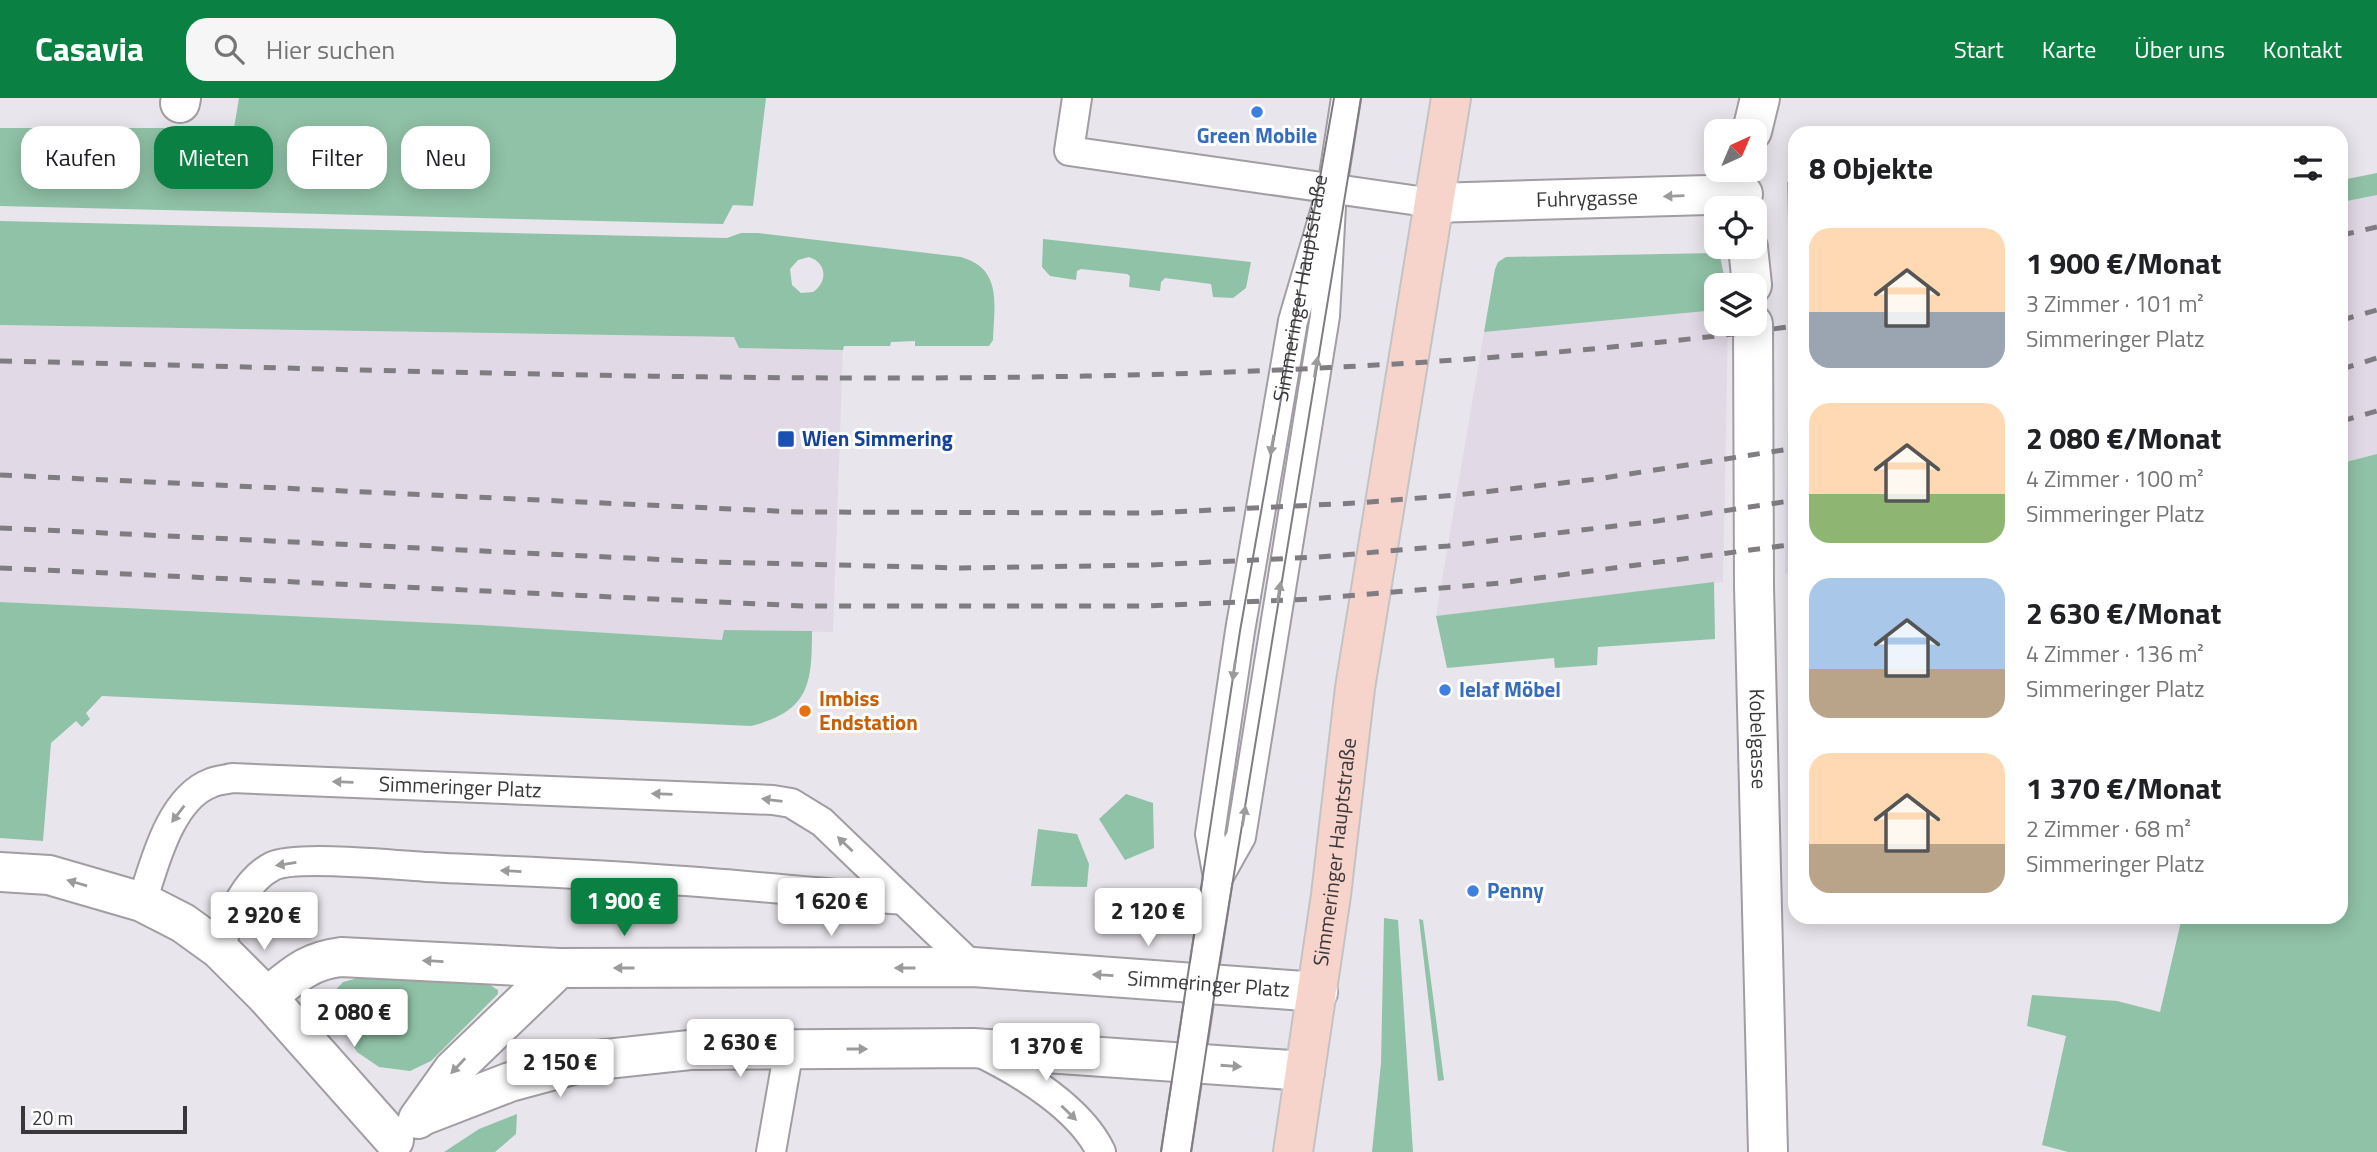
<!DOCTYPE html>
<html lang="de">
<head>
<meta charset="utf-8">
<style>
	body { margin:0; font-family:"Titillium Web",sans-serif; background:#f6f6f6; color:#202124; height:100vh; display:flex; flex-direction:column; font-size:26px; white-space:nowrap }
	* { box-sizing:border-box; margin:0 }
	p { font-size:23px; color:#757577 }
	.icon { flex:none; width:38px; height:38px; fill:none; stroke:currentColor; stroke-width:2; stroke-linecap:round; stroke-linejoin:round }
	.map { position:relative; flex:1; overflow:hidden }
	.details { position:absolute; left:1788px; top:28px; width:560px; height:798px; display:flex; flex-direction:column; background:#fff; border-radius:21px; box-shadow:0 4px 18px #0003 }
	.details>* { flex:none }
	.banner { position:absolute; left:21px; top:28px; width:665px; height:63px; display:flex; gap:14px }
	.needle { width:46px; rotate:44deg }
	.buttons { position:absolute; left:1704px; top:21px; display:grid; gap:14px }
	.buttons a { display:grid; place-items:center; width:63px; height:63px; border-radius:14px; background:#fff; box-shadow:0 4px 18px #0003; font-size:35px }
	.scale { position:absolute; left:21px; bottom:18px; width:166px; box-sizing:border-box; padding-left:7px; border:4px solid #39373a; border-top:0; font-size:19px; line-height:24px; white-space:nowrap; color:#39373a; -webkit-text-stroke:5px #fff; paint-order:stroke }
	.price { position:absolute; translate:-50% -60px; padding:0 16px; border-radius:7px; background:#fff; color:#222; font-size:23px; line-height:46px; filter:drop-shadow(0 2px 4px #0008) }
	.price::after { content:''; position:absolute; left:50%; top:42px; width:21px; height:16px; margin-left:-10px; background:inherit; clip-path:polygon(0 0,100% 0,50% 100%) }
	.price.current { background:#0b8043; color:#fff }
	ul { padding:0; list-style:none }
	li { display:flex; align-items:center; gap:21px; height:175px; padding:0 21px }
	li span { display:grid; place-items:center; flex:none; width:196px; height:140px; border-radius:21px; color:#555 }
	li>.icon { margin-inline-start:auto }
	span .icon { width:84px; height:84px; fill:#fffc; stroke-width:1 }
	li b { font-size:30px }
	h2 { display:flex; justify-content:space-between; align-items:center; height:84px; padding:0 21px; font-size:30px }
	.chip { padding:0 24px; border-radius:21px; background:#fff; box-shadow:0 4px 18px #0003; font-size:24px; line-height:63px }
	.chip.current { background:#0b8043; color:#fff }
	header { display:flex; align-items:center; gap:42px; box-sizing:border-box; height:98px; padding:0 35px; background:#0b8043; color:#fff }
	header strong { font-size:33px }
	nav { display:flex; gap:38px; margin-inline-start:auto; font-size:24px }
	.search { width:490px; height:63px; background:#f6f6f6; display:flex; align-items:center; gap:18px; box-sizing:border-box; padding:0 24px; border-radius:21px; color:#757577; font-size:26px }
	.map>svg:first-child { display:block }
	.built { fill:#e2d9e7 }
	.green { fill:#90c2a7; fill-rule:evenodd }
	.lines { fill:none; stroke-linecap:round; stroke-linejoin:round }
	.lane-casing { stroke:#a19da3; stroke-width:32 }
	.street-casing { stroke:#a19da3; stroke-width:42 }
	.primary-casing { stroke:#c4c3c4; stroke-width:42 }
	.lane { stroke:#fff; stroke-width:28 }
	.street { stroke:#fff; stroke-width:38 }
	.primary { stroke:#f6d3cb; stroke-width:38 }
	.tram { stroke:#807d82; stroke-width:2 }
	.rail { stroke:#807d82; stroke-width:5; stroke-dasharray:12 12; stroke-linecap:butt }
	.oneway { fill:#9c9b9c }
	.shop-dot { fill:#3f7fe0; stroke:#fff; stroke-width:2.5 }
	.transit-dot { fill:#1a4fb4; stroke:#fff; stroke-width:2.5 }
	.food-dot { fill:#e8710a; stroke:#fff; stroke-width:2.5 }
	.labels { text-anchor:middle; stroke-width:6; stroke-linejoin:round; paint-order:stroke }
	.shop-label { font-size:21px; font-weight:bold; fill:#366cbe; stroke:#fff; text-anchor:start }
	.street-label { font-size:21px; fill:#39373a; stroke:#fff }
	.transit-label { font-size:21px; font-weight:bold; fill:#164399; stroke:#fff; text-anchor:start }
	.food-label { font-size:21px; font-weight:bold; fill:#c56008; stroke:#fff; text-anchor:start }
</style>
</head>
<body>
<header>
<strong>Casavia</strong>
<div class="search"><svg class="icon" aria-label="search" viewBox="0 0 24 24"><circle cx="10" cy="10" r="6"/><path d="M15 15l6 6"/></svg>Hier suchen</div>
<nav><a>Start</a><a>Karte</a><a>Über uns</a><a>Kontakt</a></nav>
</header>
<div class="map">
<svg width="2377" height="1054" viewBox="0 0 2377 1054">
	<rect width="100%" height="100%" fill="#e9e5ec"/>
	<path class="built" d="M 2377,97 L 2377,356 L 2342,365 L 2342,104 Z
		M 1795,200 L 1796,473 L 1785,475 L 1790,201 Z
		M 1717,212 L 1717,226 L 1728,226 L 1723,484 L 1436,518 L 1484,234 Z
		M 0,227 L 734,239 L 740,250 L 843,252 L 833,534 L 724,532 L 722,542 L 480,527 L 0,504 Z"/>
	<path class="green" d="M 239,0 L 766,0 L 753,108 L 733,107 L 723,126 L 0,108 L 0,30 L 234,30 Z
		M 2377,75 L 2377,97 L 2342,104 L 2342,82 Z
		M 1787,84 L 1796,86 L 1795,200 L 1790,201 Z
		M 0,123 L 727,140 L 741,135 L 758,135 L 961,159 C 1003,171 994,207 993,242 L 989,248 L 915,248 L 915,243 L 891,244 L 890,248 L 844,248 L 843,252 L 739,250 L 734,239 L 0,227 ZM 809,159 C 827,165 828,184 813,194 L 801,195 L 792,187 L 790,171 L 798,162 Z
		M 1043,141 L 1251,164 L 1246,190 L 1233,200 L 1213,199 L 1211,186 L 1165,180 L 1161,184 L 1160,193 L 1129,189 L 1130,178 L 1127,176 L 1081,171 L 1077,173 L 1076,182 L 1050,178 L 1042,169 Z
		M 1716,155 L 1720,158 L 1726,187 L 1717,187 L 1717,212 L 1484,234 L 1495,171 L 1498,164 L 1506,159 Z
		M 2377,356 L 2377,1054 L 2068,1054 L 2042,1047 L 2066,938 L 2027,928 L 2032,897 L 2117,903 L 2160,914 L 2182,819 L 2342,819 L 2342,365 Z
		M 1714,484 L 1715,541 L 1598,549 L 1597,567 L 1555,570 L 1554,560 L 1447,570 L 1436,518 Z
		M 0,504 L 480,527 L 722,542 L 724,532 L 812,533 C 812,587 809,613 751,628 L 102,598 L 86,615 L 90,621 L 82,629 L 76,623 L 51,645 L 43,743 L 0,740 Z
		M 1126,696 L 1153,705 L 1154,750 L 1125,762 L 1099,721 Z
		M 1038,731 L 1077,736 L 1089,766 L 1087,789 L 1031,788 Z
		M 1384,820 L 1398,822 L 1413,1054 L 1372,1054 L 1381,965 Z
		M 1419,821 L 1423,822 L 1444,982 L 1438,983 Z
		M 358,880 L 490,887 L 498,892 L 498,896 L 431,963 L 410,973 L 379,969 L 357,954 L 333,916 L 332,896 L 343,884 Z
		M 517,1016 L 516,1036 L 495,1054 L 444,1054 L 479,1031 Z"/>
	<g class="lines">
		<defs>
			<g id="lane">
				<path d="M 1077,0 L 1069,53 L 1433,105"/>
				<path d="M 1218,780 L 1241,739 L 1325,218 L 1332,90 L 1346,0"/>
				<path id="s1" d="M 142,804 C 154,767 170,700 211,685 C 217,682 225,682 232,680 L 773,702 L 791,705 L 822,724 L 973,869"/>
				<path d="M 219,851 C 230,822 243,783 273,768 C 296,757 396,767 427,769 C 502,773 579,775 655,781 C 738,786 821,795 903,802"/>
				<path d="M 981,955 C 1022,975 1081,1011 1101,1054"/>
				<path d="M 771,1054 L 789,951"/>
				<path d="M 1176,1054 L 1218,780 L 1210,736 L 1240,533 L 1293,223 L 1332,90"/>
			</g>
			<g id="street">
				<path d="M 180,5 L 181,0"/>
				<path d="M 1752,33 L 1760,0"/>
				<path id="s2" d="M 1433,105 L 1743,96"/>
				<path d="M 1748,149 L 1752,187"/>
				<path id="s3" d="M 1753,226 L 1754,488 L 1768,1054"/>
				<path d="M 0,774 L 49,777 L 142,804 L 183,825 L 219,851 L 267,899 L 394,1042"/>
				<path id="s4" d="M 267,899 C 292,879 307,863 341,859 L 559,870 L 973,869 L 1318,894"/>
				<path d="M 422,1018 L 510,984 L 588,963 L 690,952 L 973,950 L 1305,973"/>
				<path d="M 418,1021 L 453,972 L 559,870"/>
			</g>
			<g id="primary">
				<path id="s5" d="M 1293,1054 L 1331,797 L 1355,590 L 1451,0"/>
			</g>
		</defs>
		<use href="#lane" class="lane-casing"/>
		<use href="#street" class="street-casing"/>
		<use href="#primary" class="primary-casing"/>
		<use href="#lane" class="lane"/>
		<use href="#street" class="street"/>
		<use href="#primary" class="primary"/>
		<g class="tram">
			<path id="s6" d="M 1161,1054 L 1240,533 L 1334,0"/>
			<path d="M 1191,1054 L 1216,886 L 1361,0"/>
		</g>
		<path class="rail" d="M 2342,137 L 2377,129
			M 2342,222 L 2377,212
			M 0,263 C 598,276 1200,307 1796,228
			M 2342,271 L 2377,260
			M 2342,323 L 2377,313
			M 0,377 L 797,414 L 1151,415 L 1357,405 L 1457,397 L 1597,381 L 1796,350
			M 0,430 L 713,464 L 961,470 L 1150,467 L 1318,459 L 1448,448 L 1657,423 L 1796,402
			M 0,470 L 803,508 L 1148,508 L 1310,501 L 1500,485 L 1796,446"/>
	</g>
	<defs><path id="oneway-solid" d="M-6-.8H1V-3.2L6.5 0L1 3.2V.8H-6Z" transform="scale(1.75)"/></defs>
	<g class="oneway">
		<use href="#oneway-solid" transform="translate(1674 98) rotate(178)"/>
		<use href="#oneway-solid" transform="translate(1316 269) rotate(-81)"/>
		<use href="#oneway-solid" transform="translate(1272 347) rotate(100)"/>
		<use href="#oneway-solid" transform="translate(1279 494) rotate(-81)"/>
		<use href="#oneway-solid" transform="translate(1234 572) rotate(98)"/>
		<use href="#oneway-solid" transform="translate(343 684) rotate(-178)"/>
		<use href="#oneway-solid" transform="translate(662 696) rotate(-178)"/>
		<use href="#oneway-solid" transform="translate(772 702) rotate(-173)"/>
		<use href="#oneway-solid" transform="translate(178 716) rotate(127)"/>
		<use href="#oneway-solid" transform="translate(1244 718) rotate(-81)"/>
		<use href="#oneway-solid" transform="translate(845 746) rotate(-136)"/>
		<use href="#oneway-solid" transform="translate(286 766) rotate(171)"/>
		<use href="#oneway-solid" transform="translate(511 773) rotate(-177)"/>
		<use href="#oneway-solid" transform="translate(77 785) rotate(-164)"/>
		<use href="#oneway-solid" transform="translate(433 863) rotate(-177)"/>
		<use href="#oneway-solid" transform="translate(624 870) rotate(-180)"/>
		<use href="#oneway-solid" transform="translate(905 870) rotate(180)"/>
		<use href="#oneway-solid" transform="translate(1103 877) rotate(-177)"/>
		<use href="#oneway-solid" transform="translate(857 951)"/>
		<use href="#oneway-solid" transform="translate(458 968) rotate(133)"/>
		<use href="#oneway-solid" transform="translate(1231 968) rotate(4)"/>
		<use href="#oneway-solid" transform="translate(1069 1015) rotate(44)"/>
	</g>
	<g class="shop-dot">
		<circle cx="1257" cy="14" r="7"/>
		<circle cx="1445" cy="592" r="7"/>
		<circle cx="1473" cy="793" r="7"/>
	</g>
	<rect class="transit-dot" x="777" y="332" width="18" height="18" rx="3.5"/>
	<circle class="food-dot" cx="805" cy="613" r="7"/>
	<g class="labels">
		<g class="shop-label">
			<text x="1257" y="45" text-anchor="middle">Green Mobile</text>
			<text x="1459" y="599">Ielaf Möbel</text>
			<text x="1487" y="800">Penny</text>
		</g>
		<g class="street-label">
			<text dy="7" stroke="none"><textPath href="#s2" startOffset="154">Fuhrygasse</textPath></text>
			<text dy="7" stroke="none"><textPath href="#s6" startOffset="875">Simmeringer Hauptstraße</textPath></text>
			<text dy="7" stroke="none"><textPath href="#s3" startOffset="415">Kobelgasse</textPath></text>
			<text dy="7" stroke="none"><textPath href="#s1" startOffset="392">Simmeringer Platz</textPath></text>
			<text dy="7" stroke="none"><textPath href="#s5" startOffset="303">Simmeringer Hauptstraße</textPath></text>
			<text dy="7" stroke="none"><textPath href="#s4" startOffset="954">Simmeringer Platz</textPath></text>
		</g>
		<g class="transit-label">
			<text x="802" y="348">Wien Simmering</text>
		</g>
		<g class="food-label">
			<text x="819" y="608">Imbiss<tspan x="819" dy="24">Endstation</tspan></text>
		</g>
	</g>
</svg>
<div class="buttons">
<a><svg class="needle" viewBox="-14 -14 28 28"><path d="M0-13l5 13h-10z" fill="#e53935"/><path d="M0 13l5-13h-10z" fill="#757577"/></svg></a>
<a><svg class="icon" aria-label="locate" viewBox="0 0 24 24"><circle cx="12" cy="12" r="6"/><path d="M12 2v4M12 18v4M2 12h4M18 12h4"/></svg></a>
<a><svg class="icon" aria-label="layers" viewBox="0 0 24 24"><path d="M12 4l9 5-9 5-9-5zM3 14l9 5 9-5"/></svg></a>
</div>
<div class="scale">20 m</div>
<b class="price current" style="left:624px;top:840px">1 900 €</b>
<b class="price" style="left:831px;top:840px">1 620 €</b>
<b class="price" style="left:1148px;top:850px">2 120 €</b>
<b class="price" style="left:264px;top:854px">2 920 €</b>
<b class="price" style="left:354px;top:951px">2 080 €</b>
<b class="price" style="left:740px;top:981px">2 630 €</b>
<b class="price" style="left:1046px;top:985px">1 370 €</b>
<b class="price" style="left:560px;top:1001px">2 150 €</b>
<div class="banner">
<a class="chip">Kaufen</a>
<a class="chip current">Mieten</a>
<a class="chip">Filter</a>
<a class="chip">Neu</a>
</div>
<section class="details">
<h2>8 Objekte<svg class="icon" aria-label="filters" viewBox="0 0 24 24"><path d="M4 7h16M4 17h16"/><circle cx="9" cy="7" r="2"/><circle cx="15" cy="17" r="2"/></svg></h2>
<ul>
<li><span style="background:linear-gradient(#ffd9b3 60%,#9aa5b1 0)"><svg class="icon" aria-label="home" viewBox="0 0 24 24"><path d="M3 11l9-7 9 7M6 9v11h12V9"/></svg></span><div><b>1 900 €/Monat</b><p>3 Zimmer · 101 m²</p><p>Simmeringer Platz</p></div></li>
<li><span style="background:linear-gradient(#ffd9b3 65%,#8fb573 0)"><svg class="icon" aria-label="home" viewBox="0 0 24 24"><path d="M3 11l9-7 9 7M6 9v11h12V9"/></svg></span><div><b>2 080 €/Monat</b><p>4 Zimmer · 100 m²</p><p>Simmeringer Platz</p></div></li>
<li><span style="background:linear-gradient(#a9c7e8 65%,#b9a48a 0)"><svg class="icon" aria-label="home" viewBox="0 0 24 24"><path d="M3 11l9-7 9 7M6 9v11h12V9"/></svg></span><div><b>2 630 €/Monat</b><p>4 Zimmer · 136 m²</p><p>Simmeringer Platz</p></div></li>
<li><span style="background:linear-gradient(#ffd9b3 65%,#b9a48a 0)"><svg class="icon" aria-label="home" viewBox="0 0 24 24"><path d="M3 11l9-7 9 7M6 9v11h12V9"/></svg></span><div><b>1 370 €/Monat</b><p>2 Zimmer · 68 m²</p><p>Simmeringer Platz</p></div></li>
</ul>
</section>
</div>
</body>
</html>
